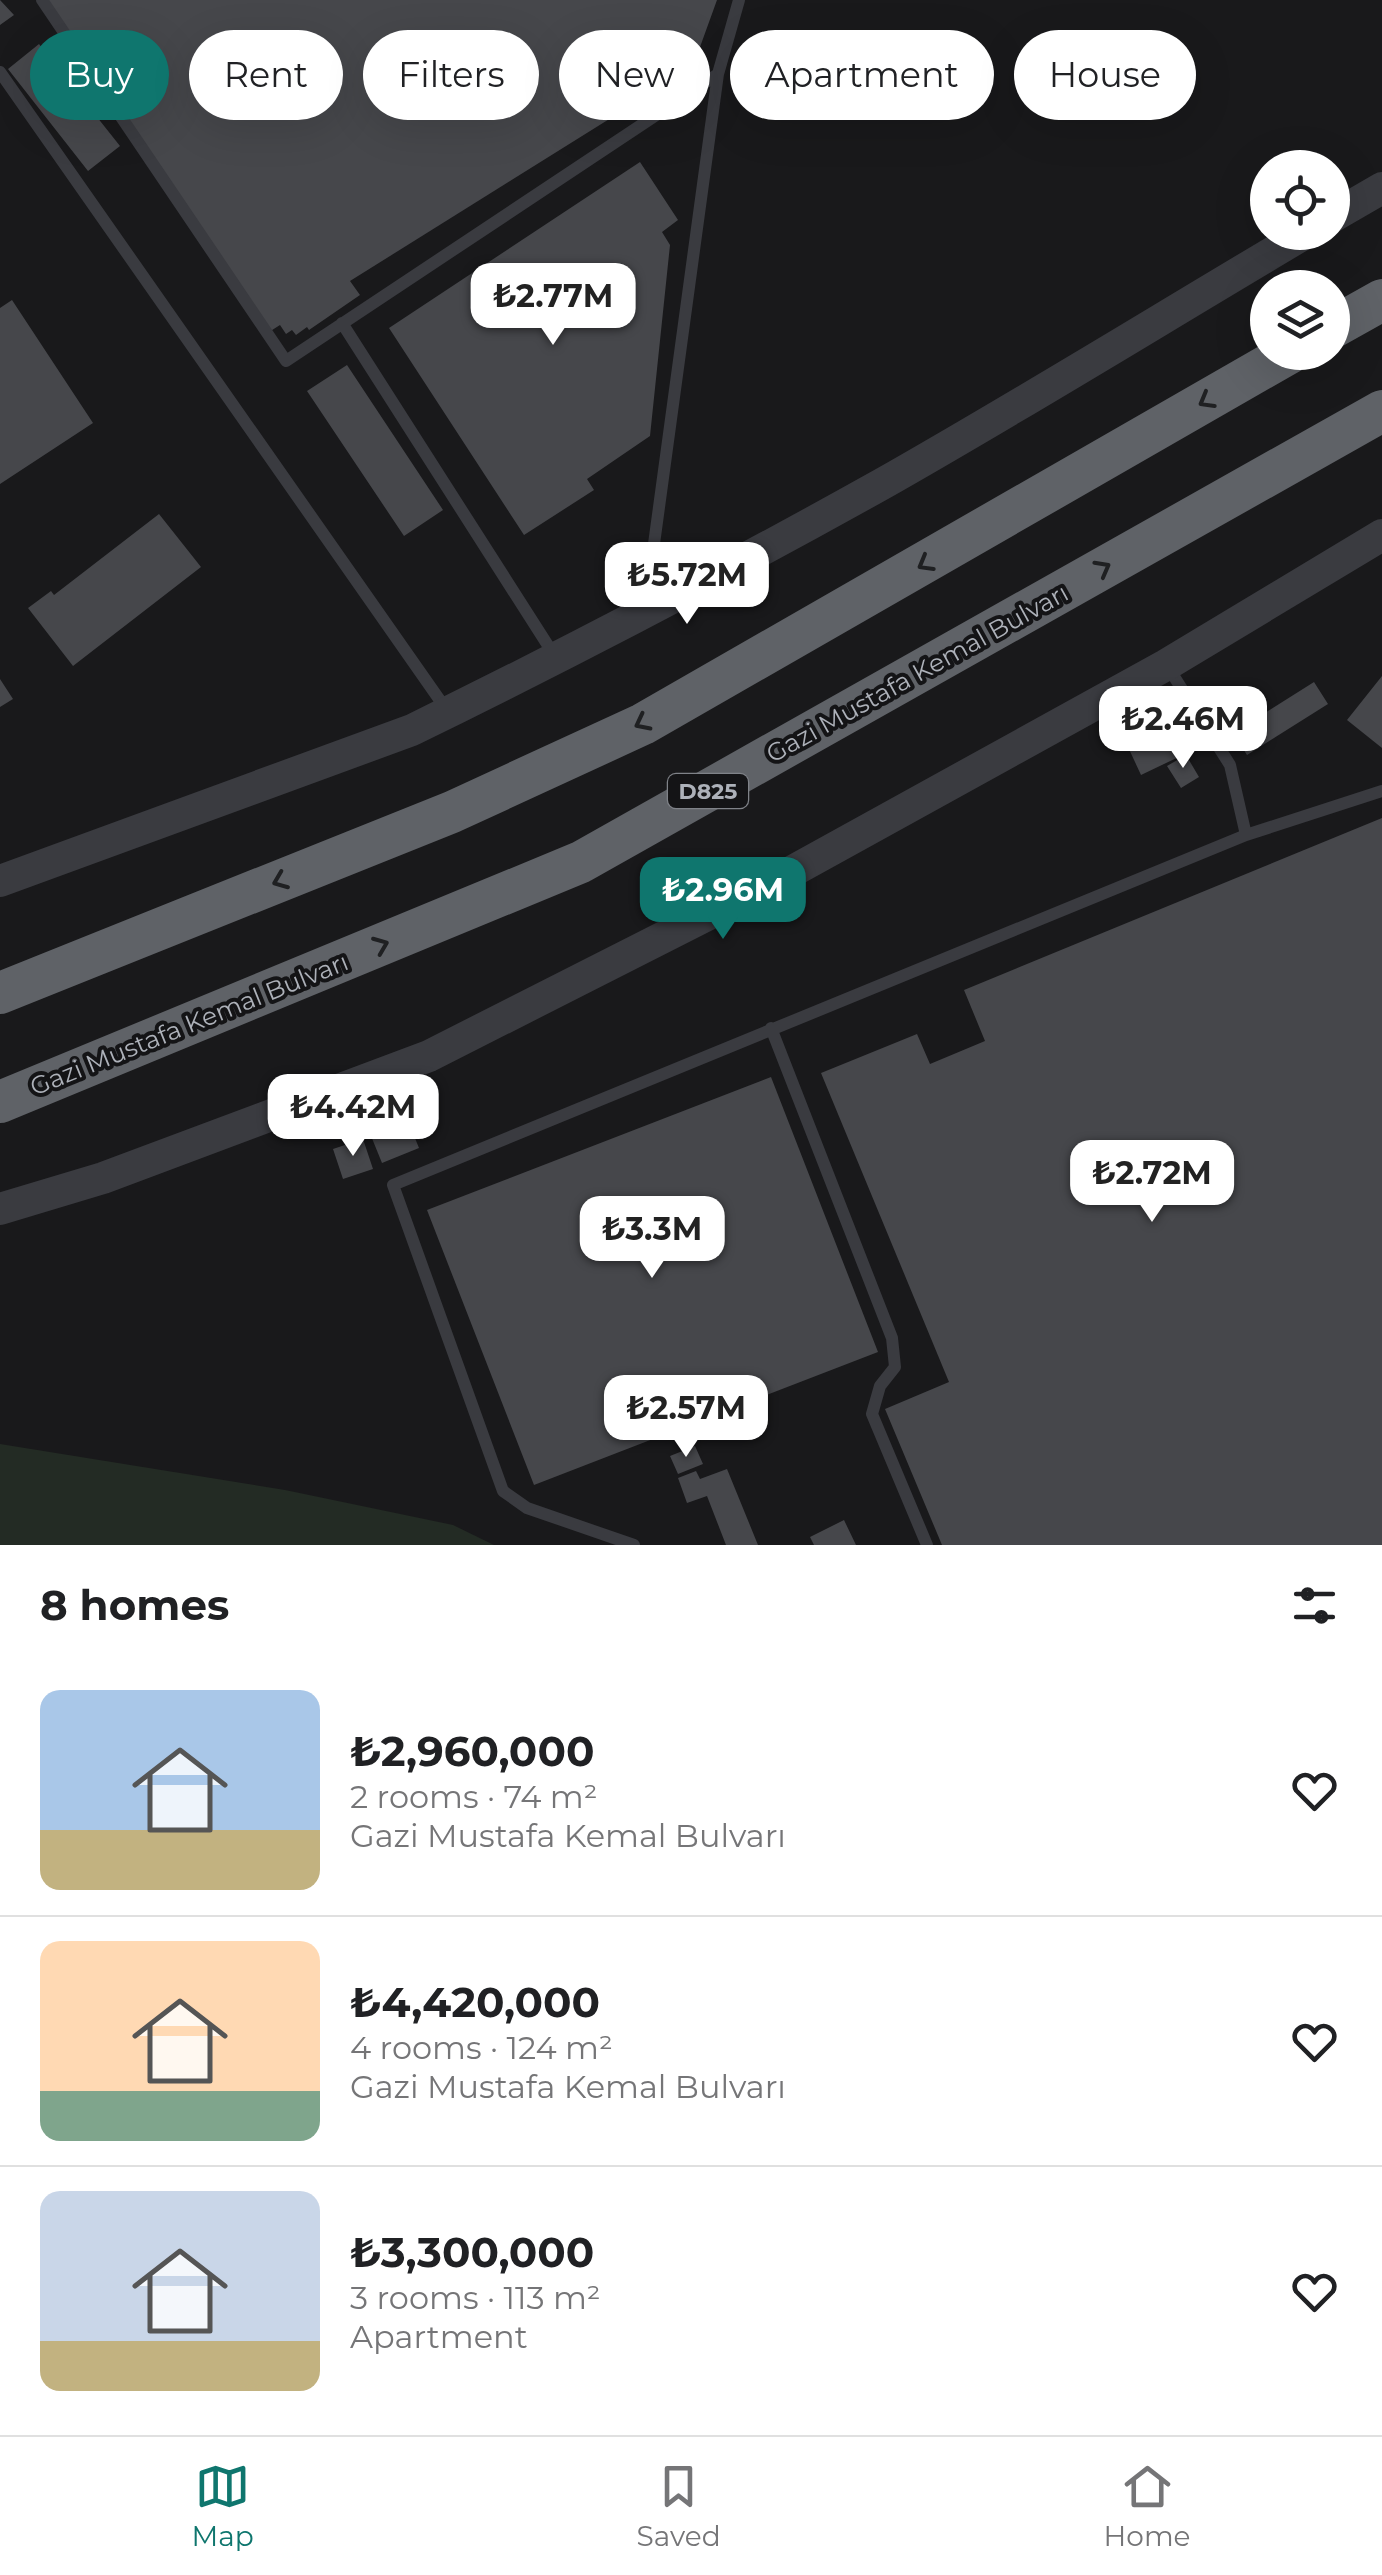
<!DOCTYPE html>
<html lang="en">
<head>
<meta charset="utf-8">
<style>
	body { margin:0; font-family:Montserrat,sans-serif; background:#f2f2f2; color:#202124; height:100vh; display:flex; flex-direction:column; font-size:38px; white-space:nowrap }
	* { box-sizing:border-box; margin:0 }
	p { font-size:32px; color:#757577 }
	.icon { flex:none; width:55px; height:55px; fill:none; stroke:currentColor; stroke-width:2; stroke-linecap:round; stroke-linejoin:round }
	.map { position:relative; height:1545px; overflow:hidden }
	.side { display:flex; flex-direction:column; background:#fff; flex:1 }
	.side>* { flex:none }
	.guide { position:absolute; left:30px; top:30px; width:1322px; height:90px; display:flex; gap:20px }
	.buttons { position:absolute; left:1250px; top:150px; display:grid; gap:20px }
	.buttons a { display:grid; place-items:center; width:100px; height:100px; border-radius:50%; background:#fff; box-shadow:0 10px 40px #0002; font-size:50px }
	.price { position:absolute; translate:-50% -85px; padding:0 22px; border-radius:20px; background:#fff; color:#222; font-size:32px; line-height:65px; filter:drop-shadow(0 2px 5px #0008) }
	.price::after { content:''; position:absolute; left:50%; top:60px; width:30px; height:22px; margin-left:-15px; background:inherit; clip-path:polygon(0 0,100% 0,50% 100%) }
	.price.selected { background:#0f766e; color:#fff }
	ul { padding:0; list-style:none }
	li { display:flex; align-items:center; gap:30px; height:250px; padding:0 40px }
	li+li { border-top:2px solid #e0e0e0 }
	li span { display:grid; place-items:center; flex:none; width:280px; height:200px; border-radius:20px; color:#555 }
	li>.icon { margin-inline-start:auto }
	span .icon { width:120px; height:120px; fill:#fffc; stroke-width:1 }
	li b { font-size:42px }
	h2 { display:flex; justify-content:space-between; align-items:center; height:120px; padding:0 40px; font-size:42px }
	.chip { padding:0 35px; border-radius:45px; background:#fff; box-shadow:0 10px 40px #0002; font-size:35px; line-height:90px }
	.chip.selected { background:#0f766e; color:#fff }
	.dock { display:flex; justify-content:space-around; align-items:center; height:140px; border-top:2px solid #e0e0e0; background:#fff; font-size:28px; color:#757577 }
	.dock a { display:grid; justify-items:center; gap:5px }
	.dock .selected { color:#0f766e }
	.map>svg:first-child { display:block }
	.green { fill:#232b24 }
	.building { fill:#46474b }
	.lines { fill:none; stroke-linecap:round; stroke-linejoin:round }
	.service { stroke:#3a3b40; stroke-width:12 }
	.tertiary { stroke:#3a3b40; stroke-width:32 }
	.trunk { stroke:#5f6267; stroke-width:42 }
	.oneway { stroke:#1f2022 }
	.labels { text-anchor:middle; stroke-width:8; stroke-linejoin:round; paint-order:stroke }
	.shield { fill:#141416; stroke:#7f8288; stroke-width:2.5 }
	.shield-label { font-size:22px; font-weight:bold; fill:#adb1b9 }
	.street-label { font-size:25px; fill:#adb1b9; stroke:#141416 }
</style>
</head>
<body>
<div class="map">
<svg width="1382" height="1545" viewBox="0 0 1382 1545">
	<rect width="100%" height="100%" fill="#19191b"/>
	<path class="green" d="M 0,1444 L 285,1490 L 453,1525 L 494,1545 L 0,1545 Z"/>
	<path class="building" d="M 0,0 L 14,15 L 0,25 Z
		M 48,0 L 717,0 L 700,47 L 661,73 L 667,83 L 350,281 L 360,295 L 309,330 L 307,327 L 296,335 L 292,330 L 286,334 L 280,325 L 269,332 Z
		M 39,44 L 120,146 L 88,171 L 8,69 Z
		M 640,162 L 678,220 L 662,232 L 670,245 L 650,436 L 587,479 L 594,490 L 524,535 L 389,328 Z
		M 12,300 L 93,423 L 0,484 L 0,308 Z
		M 347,365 L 443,510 L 404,536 L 307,391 Z
		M 159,514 L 201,567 L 73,666 L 28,608 L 51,591 L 54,595 Z
		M 1382,676 L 1382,748 L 1347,720 Z
		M 0,679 L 13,699 L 0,707 Z
		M 1314,682 L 1328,704 L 1247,755 L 1233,733 Z
		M 1161,699 L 1187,753 L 1141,775 L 1116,721 Z
		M 1186,755 L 1199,777 L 1181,788 L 1167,766 Z
		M 1382,818 L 1382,1545 L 942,1545 L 885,1409 L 949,1382 L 821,1073 L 917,1034 L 930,1064 L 985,1041 L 964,990 Z
		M 771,1077 L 878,1352 L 534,1485 L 427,1210 Z
		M 404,1111 L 419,1148 L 382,1163 L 367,1126 Z
		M 363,1139 L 373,1169 L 343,1179 L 333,1149 Z
		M 695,1446 L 703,1464 L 678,1474 L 670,1456 Z
		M 727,1469 L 758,1545 L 726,1545 L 707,1496 L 687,1503 L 678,1478 L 696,1471 L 700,1479 Z
		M 844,1520 L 856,1545 L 814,1545 L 810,1537 Z"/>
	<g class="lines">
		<path class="service" d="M 42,0 L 286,361 L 718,74
			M 0,72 L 446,709
			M 342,323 L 556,658
			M 645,610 L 718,74 L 739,0
			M 1168,667 L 1230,765 L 1246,835
			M 771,1028 L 892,1338 L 895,1367 L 880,1386 L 872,1414 L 927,1545
			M 634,1545 L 527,1508 L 503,1491 L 393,1185 L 1246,835 L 1382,791"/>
		<path class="tertiary" d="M 1332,217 L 1382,188
			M 0,881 L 412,730 C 571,652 728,570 882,484 C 1025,403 1165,316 1307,232
			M 0,1209 L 103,1178 L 429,1056 L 782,877 L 1166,665 L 1382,535"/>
		<path class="trunk" d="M 1332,328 L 1382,300
			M 0,993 L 452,812 L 643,724 L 1291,352
			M 0,1102 L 581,862 L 1382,411"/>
	</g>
	<defs><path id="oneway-chevron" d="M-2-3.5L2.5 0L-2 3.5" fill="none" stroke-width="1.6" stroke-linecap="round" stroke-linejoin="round" transform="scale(2.5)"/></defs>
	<g class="oneway">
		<use href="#oneway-chevron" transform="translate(1206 401) rotate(150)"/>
		<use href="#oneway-chevron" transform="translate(925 564) rotate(150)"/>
		<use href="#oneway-chevron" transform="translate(1103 568) rotate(-29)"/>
		<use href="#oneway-chevron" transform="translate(642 723) rotate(153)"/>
		<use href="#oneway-chevron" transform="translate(280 881) rotate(158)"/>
		<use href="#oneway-chevron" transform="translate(381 945) rotate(-22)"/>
	</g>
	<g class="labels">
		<rect class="shield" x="668" y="774" width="80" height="34" rx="8"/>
		<g class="shield-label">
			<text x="708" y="799">D825</text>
		</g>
		<g class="street-label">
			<text transform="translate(917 673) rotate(-29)" y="9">Gazi Mustafa Kemal Bulvarı</text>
			<text transform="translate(189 1024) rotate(-22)" y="9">Gazi Mustafa Kemal Bulvarı</text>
		</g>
	</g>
</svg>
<div class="buttons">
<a><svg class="icon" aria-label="locate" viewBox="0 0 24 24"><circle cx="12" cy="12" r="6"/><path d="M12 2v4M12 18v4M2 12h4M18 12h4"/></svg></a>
<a><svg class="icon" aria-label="layers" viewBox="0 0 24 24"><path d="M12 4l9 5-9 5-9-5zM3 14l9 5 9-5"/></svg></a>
</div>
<b class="price" style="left:553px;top:348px">₺2.77M</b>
<b class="price" style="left:687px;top:627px">₺5.72M</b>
<b class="price" style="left:1183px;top:771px">₺2.46M</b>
<b class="price selected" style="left:723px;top:942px">₺2.96M</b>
<b class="price" style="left:353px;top:1159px">₺4.42M</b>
<b class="price" style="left:1152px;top:1225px">₺2.72M</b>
<b class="price" style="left:652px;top:1281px">₺3.3M</b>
<b class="price" style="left:686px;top:1460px">₺2.57M</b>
<div class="guide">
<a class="chip selected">Buy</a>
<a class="chip">Rent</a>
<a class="chip">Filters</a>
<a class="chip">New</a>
<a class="chip">Apartment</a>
<a class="chip">House</a>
</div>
</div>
<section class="side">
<h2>8 homes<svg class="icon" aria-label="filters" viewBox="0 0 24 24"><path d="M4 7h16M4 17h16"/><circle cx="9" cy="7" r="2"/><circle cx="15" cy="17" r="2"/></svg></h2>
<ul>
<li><span style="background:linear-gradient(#a9c7e8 70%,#c2b280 0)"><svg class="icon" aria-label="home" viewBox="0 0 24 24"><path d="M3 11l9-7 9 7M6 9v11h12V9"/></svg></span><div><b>₺2,960,000</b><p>2 rooms · 74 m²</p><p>Gazi Mustafa Kemal Bulvarı</p></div><svg class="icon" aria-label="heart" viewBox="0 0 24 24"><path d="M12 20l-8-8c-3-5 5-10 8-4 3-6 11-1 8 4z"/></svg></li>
<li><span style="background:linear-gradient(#ffd9b3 75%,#7fa58c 0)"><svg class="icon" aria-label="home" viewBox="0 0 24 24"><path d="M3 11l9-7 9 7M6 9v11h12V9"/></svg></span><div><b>₺4,420,000</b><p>4 rooms · 124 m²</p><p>Gazi Mustafa Kemal Bulvarı</p></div><svg class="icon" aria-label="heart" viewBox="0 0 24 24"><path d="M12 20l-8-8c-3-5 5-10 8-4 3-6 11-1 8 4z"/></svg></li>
<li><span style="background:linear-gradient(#c9d6e8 75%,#c2b280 0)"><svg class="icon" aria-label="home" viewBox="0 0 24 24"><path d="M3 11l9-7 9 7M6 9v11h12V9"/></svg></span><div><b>₺3,300,000</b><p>3 rooms · 113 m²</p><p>Apartment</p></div><svg class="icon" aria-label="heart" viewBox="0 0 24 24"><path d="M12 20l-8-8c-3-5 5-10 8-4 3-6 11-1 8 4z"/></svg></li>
</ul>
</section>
<nav class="dock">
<a class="selected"><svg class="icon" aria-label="map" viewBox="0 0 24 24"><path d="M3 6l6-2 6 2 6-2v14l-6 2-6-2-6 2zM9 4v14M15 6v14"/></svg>Map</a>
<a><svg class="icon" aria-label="saved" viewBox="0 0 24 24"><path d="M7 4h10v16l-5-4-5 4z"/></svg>Saved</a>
<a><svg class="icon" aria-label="home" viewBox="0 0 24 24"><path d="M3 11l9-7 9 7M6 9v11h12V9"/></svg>Home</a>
</nav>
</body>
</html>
